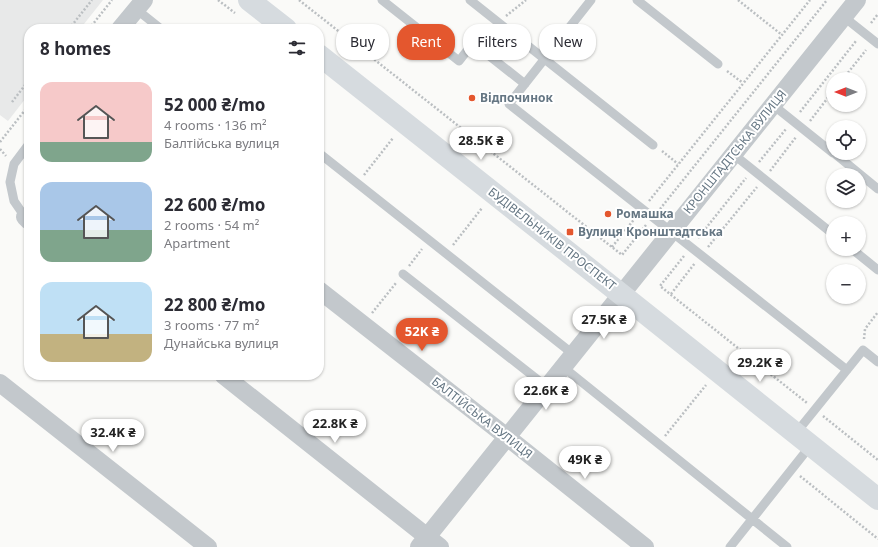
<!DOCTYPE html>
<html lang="en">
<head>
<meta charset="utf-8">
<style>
	body { margin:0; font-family:"Noto Sans",sans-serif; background:#f2f2f3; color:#2b2b33; height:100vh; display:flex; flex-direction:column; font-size:15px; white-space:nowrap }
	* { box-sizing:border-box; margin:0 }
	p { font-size:13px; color:#7c7c81 }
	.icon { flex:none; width:22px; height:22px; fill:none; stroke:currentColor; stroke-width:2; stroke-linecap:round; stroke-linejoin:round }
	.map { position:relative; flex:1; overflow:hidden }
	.details { position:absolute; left:24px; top:24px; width:300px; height:356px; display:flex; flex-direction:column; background:#fff; border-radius:16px; box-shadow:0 1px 3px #0004 }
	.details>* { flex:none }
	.hud { position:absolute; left:336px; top:24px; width:380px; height:36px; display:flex; gap:8px }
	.needle { width:26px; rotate:270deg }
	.fabs { position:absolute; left:826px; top:72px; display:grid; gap:8px }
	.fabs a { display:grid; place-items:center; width:40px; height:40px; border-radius:50%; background:#fff; box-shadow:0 1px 3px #0004; font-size:20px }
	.price { position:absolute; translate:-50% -34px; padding:0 9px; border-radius:14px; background:#fff; color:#222; font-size:13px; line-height:26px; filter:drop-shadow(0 1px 2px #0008) }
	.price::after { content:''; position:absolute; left:50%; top:24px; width:12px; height:9px; margin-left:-6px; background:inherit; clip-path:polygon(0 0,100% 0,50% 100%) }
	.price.on { background:#e4572e; color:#fff }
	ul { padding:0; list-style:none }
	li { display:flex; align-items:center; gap:12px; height:100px; padding:0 16px }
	li span { display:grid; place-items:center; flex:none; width:112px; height:80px; border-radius:12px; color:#555 }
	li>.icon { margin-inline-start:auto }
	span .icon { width:48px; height:48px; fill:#fffc; stroke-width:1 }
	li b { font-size:17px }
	h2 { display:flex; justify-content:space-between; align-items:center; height:48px; padding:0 16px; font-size:17px }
	.pill { padding:0 14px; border-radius:16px; background:#fff; box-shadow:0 1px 3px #0004; font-size:14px; line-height:36px }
	.pill.on { background:#e4572e; color:#fff }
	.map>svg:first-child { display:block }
	.built { fill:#e8e9e9 }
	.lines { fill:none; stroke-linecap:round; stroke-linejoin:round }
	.path { stroke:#bbbfc2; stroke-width:2.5; stroke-dasharray:2 2; stroke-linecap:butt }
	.service { stroke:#c3c8cc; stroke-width:9 }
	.minor { stroke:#c3c8cc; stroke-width:18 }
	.secondary { stroke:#d6dbdf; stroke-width:22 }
	.poi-dot { fill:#e4572e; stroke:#fff; stroke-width:1.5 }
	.labels { text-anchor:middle; stroke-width:4; stroke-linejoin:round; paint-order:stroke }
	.poi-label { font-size:12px; font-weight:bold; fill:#657683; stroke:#fff; text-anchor:start }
	.street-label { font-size:12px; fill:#657683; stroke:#fff }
</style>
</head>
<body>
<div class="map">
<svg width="878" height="547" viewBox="0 0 878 547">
	<rect width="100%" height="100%" fill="#fafaf8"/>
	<path class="built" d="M 0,0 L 103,0 L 80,29 L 29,29 L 29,94 L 8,121 L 0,115 Z"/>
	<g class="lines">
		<path class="path" d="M 218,0 L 235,13
			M 299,0 L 622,255 L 646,225
			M 738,0 L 782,35
			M 506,16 L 526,0
			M 871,23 L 878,14
			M 69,29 L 92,0
			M 89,29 L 112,0
			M 482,36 L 490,29
			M 727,71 L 743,83
			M 843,79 L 866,50
			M 12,102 L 29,80
			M 800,112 L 856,41
			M 810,121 L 833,91
			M 0,142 L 29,105
			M 0,149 L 6,156
			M 662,151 L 678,164
			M 759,162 L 786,129
			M 770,171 L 796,137
			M 364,175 L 393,138
			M 649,201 L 810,0
			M 660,209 L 827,0
			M 698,238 L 746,178
			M 453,245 L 482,208
			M 612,247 L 636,217
			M 708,247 L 757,187
			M 684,256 L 660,286 L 807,403
			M 409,266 L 422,249
			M 671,294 L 695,263
			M 372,313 L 396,283
			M 864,339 L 865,329 L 878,312
			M 823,416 L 878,460
			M 665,436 L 706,385
			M 800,476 L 878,539"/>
		<path class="service" d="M 382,0 L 459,61 L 473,43 L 525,84
			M 470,0 L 653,145
			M 591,0 L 509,104 L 847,370
			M 637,0 L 718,64
			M 136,9 L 161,29
			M 844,17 L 878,44
			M 773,105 L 833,153
			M 319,153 L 573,354
			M 834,153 L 878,189
			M 733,154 L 833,234
			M 25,217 L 14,201 L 10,182 L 14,164 L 29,144
			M 852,249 L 878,270
			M 403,274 L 547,387
			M 563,367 L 787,547
			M 796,433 L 863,350 L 878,362
			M 730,547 L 811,445"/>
		<path class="minor" d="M 120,29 L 144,0
			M 25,217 L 29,221
			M 319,290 L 507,437 L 645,547
			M 223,375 L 440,547
			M 0,383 L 208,547
			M 419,547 L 857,0"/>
		<path class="secondary" d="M 249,0 L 286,29
			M 319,55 L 641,310 L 878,499"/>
	</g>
	<g class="poi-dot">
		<circle cx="472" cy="98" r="4"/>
		<circle cx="608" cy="214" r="4"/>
		<rect x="566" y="228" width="8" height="8" rx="2"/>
	</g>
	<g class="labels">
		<g class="poi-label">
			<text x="480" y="102">Відпочинок</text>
			<text x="616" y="218">Ромашка</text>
			<text x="578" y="236">Вулиця Кронштадтська</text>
		</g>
		<g class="street-label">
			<text transform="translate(735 152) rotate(-51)" y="4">КРОНШТАДТСЬКА ВУЛИЦЯ</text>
			<text transform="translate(552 239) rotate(38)" y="4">БУДІВЕЛЬНИКІВ ПРОСПЕКТ</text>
			<text transform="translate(482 418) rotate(38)" y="4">БАЛТІЙСЬКА ВУЛИЦЯ</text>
		</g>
	</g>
</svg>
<div class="fabs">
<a><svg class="needle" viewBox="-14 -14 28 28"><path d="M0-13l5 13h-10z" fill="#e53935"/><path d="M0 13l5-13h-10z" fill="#7c7c81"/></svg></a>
<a><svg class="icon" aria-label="locate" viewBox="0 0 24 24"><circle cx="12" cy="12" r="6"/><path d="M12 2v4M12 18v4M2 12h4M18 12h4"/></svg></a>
<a><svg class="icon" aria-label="layers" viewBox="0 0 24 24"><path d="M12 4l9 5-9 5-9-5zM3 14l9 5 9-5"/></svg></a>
<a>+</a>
<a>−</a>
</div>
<b class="price" style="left:481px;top:161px">28.5K ₴</b>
<b class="price" style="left:604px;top:340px">27.5K ₴</b>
<b class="price on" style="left:422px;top:352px">52K ₴</b>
<b class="price" style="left:760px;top:383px">29.2K ₴</b>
<b class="price" style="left:546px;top:411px">22.6K ₴</b>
<b class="price" style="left:335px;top:444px">22.8K ₴</b>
<b class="price" style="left:113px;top:453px">32.4K ₴</b>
<b class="price" style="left:585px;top:480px">49K ₴</b>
<div class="hud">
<a class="pill">Buy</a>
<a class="pill on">Rent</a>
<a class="pill">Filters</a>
<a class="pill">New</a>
</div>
<section class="details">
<h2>8 homes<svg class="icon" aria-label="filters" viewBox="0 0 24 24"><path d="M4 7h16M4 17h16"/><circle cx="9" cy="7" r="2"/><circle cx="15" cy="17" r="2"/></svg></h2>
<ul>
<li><span style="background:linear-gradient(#f6c9c9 75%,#7fa58c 0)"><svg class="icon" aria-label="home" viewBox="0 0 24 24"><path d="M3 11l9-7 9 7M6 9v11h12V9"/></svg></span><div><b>52 000 ₴/mo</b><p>4 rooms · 136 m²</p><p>Балтійська вулиця</p></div></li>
<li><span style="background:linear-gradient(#a9c7e8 60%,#7fa58c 0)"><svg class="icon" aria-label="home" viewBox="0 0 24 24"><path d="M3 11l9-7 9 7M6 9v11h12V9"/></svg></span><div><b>22 600 ₴/mo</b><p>2 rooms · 54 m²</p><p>Apartment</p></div></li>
<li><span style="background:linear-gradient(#bfe0f5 65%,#c2b280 0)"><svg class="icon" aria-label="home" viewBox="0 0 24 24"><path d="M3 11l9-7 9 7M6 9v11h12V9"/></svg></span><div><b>22 800 ₴/mo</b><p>3 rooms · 77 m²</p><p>Дунайська вулиця</p></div></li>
</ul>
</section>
</div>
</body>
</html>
